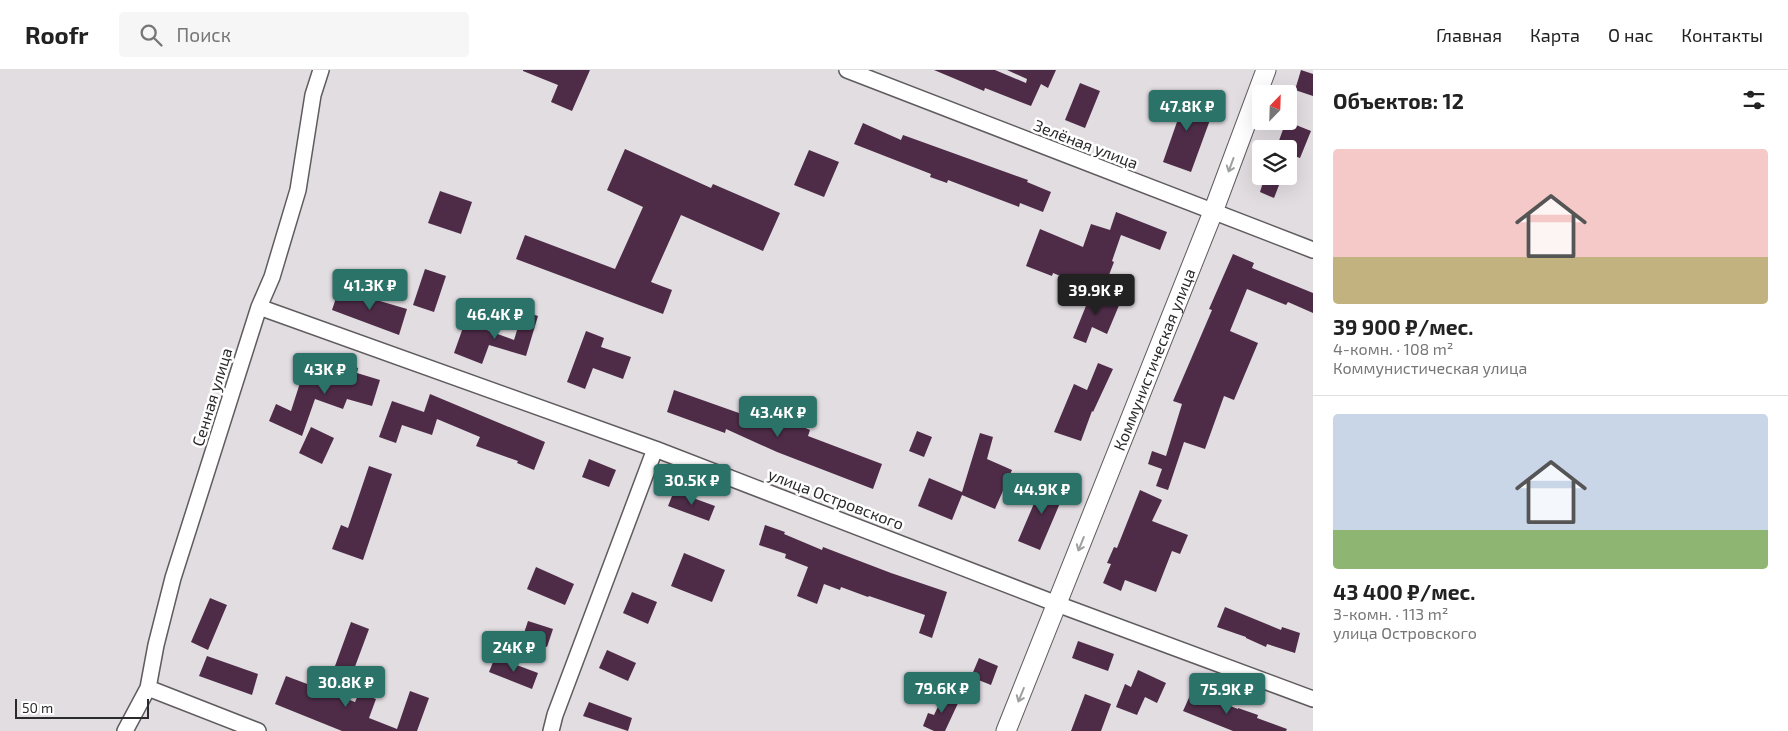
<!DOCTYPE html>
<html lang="ru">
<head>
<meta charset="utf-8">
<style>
	body { margin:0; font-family:"Exo 2",sans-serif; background:#f6f6f6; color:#222; height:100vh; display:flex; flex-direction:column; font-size:19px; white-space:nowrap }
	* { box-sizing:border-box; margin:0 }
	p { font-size:16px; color:#767676 }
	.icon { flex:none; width:28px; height:28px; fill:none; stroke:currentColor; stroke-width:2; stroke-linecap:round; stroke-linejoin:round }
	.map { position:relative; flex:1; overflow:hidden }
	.drawer { display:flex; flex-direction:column; background:#fff; width:475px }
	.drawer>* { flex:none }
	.needle { width:32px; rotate:23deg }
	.fabs { position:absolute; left:1252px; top:15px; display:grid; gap:10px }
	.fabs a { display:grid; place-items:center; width:45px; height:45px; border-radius:5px; background:#fff; box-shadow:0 5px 20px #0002; font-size:25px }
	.scale { position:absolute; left:15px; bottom:12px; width:134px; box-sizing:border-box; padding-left:5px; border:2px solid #2b2a2b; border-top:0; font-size:14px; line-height:18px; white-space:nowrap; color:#2b2a2b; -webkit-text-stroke:4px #fff; paint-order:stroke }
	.price { position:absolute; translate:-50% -42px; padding:0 11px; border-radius:5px; background:#2b7269; color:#fff; font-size:16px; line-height:32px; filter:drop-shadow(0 1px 2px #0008) }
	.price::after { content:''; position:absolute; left:50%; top:30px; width:15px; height:11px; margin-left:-8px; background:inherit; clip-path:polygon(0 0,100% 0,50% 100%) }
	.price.current { background:#222; color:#fff }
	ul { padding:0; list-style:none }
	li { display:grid; align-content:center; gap:10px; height:265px; padding:0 20px }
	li+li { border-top:1px solid #e0e0e0 }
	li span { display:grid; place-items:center; height:155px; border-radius:5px; color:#555 }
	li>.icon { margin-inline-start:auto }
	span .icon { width:90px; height:90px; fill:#fffc; stroke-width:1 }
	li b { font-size:21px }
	h2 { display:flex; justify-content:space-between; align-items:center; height:60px; padding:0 20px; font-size:21px }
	header { display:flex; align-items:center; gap:30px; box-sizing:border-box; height:70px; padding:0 25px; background:#fff; border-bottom:1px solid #e0e0e0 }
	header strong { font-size:24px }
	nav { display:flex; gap:28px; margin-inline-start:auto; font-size:18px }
	.search { width:350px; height:45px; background:#f6f6f6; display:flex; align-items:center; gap:12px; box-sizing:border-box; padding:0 18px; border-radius:5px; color:#767676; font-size:19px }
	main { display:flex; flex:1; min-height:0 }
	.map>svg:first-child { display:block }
	.building { fill:#4e2c48 }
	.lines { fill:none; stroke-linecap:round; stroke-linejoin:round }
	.minor-casing { stroke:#5f5b5e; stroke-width:18 }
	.tertiary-casing { stroke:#5f5b5e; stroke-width:21 }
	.minor { stroke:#fff; stroke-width:15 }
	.tertiary { stroke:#fff; stroke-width:19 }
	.oneway { stroke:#a09fa0 }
	.labels { text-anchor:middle; stroke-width:5; stroke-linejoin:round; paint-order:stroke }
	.street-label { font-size:16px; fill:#2b2a2b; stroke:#fff }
</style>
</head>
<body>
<header>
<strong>Roofr</strong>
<div class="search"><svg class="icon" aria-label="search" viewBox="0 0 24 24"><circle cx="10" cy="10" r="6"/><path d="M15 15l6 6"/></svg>Поиск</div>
<nav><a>Главная</a><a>Карта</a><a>О нас</a><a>Контакты</a></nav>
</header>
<main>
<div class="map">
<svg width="1313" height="661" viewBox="0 0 1313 661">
	<rect width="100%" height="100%" fill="#e2dde1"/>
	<path class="building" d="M 523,0 L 590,0 L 572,41 L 551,32 L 558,15 L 523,1 Z
		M 934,0 L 995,0 L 1026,13 L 1027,9 L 1007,0 L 1056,0 L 1048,18 L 1041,14 L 1031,36 L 985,18 L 984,21 Z
		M 1301,0 L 1313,4 L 1313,26 L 1295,20 Z
		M 1080,13 L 1100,21 L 1085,58 L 1065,50 Z
		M 1174,24 L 1214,39 L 1191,102 L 1163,92 L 1178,49 L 1167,45 Z
		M 1286,51 L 1311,61 L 1300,88 L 1289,84 L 1289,79 L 1276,79 Z
		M 863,53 L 901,70 L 903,65 L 1028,110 L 1027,112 L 1051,122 L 1043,142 L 1020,133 L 1019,137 L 948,110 L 947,113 L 930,107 L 931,104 L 854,74 Z
		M 625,79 L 711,118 L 713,114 L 780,143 L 763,181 L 681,145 L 651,212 L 672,220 L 663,244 L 516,189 L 525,165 L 615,199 L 643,137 L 607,120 Z
		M 809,80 L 839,92 L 824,127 L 794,115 Z
		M 1265,106 L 1270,106 L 1281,110 L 1274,128 L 1260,122 Z
		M 440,121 L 472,132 L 461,164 L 428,153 Z
		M 1116,142 L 1167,162 L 1160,180 L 1121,165 L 1112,191 L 1114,192 L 1102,223 L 1053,203 L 1052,206 L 1026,196 L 1040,159 L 1083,177 L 1091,154 L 1110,160 Z
		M 1233,184 L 1254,193 L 1252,198 L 1313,223 L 1313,243 L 1288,232 L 1286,235 L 1247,219 L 1230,261 L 1258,273 L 1234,330 L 1224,326 L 1205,379 L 1184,372 L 1168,420 L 1156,416 L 1162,399 L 1148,394 L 1152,381 L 1166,386 L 1182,334 L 1173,331 L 1212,240 L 1209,239 Z
		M 425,199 L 446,206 L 434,242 L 413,235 Z
		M 339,219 L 407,239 L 399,265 L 332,240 Z
		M 1092,221 L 1120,233 L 1107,264 L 1092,257 L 1086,273 L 1073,268 Z
		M 523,241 L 538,246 L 526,286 L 489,275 L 482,294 L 454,283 L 465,252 L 514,270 Z
		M 586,261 L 604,268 L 601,277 L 631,287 L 623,309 L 593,298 L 585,319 L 567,312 Z
		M 343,292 L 358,298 L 357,303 L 380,310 L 372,336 L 347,329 L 343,339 L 315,329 L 302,366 L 269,351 L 276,334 L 291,341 L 306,294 L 338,305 Z
		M 1098,293 L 1113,299 L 1093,342 L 1092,341 L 1081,371 L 1054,362 L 1074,314 L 1087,320 Z
		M 674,320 L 753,348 L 757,337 L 810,360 L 808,366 L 882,394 L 873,419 L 777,382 L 726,359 L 725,363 L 667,342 Z
		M 430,324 L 545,372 L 534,400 L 517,393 L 518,391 L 476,376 L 480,367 L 437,349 L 432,365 L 402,355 L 396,373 L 379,367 L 392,331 L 424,342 Z
		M 311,357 L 334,368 L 322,394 L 299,383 Z
		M 917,361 L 932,367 L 924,387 L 909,381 Z
		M 980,363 L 993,367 L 987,389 L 1012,400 L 995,439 L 962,425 L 952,450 L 918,436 L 929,408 L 962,422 Z
		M 589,389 L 616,400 L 609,417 L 582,407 Z
		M 369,396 L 392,404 L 363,490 L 332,479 L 341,455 L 348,458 Z
		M 1044,410 L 1066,419 L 1040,480 L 1018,471 Z
		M 1140,420 L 1162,430 L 1152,451 L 1188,465 L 1180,484 L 1172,481 L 1156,522 L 1125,510 L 1121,521 L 1103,513 L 1111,494 L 1107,493 L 1114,477 L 1117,478 Z
		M 674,421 L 715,436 L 709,451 L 668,436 Z
		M 765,455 L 785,462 L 784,464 L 822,480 L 823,477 L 891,503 L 947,522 L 932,568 L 919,563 L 925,545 L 869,526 L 868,527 L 841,517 L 840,520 L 824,514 L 817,534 L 797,526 L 808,497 L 785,488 L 786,484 L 759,475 Z
		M 684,483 L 725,500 L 712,532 L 671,516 Z
		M 536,497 L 574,514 L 565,535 L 527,519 Z
		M 632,522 L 657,532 L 648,554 L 623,543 Z
		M 210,528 L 227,535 L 208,580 L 191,572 Z
		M 1225,537 L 1281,560 L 1282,557 L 1300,563 L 1295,583 L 1267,574 L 1266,577 L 1246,568 L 1246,567 L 1217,557 Z
		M 528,551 L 553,559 L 547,577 L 522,569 Z
		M 351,552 L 369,559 L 353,602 L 335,596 Z
		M 1078,571 L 1114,584 L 1108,601 L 1072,588 Z
		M 607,580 L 636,593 L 628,611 L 599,598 Z
		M 207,586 L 258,604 L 252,625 L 199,606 Z
		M 495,587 L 538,603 L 532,619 L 489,602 Z
		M 979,588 L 998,596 L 991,615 L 971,607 Z
		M 1138,600 L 1166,613 L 1157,633 L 1145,627 L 1137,645 L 1116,637 L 1125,614 L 1131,617 Z
		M 286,606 L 355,632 L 359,623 L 376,629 L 369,648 L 397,659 L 410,621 L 429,628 L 417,661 L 342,661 L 275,634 Z
		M 1192,621 L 1238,639 L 1238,638 L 1258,645 L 1257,648 L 1287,659 L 1286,661 L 1233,661 L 1183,641 Z
		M 945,622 L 960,629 L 945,661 L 934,661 L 923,656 L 928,643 L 934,645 Z
		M 1085,624 L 1111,634 L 1101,661 L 1071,661 Z
		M 589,632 L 632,648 L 628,661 L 583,646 Z"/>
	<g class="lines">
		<defs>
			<path id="minor" d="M 847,0 L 1313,180
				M 259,237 L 655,379 L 1057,534 L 1313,629
				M 148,618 L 258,661
				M 125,661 L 148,618 L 156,575 L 173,508 L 259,237 L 272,207 L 298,120 L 313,25 L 321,0
				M 551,661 L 555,645 L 655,379"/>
			<g id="tertiary">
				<path id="s1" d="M 1006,661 L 1213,142 L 1266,0"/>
			</g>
		</defs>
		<use href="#minor" class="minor-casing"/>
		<use href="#tertiary" class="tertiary-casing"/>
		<use href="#minor" class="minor"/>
		<use href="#tertiary" class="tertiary"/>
	</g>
	<defs><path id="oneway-shaft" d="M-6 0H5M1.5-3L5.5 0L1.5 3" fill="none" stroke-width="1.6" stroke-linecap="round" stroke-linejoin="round" transform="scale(1.25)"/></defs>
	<g class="oneway">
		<use href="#oneway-shaft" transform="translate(1231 95) rotate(110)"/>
		<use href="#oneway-shaft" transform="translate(1081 474) rotate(112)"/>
		<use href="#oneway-shaft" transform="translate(1021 625) rotate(112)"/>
	</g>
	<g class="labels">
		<g class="street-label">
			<text transform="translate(1086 74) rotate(21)" y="6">Зелёная улица</text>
			<text dy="6" stroke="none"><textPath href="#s1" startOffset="400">Коммунистическая улица</textPath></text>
			<text transform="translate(212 327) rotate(-73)" y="6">Сенная улица</text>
			<text transform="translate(836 429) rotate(21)" y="6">улица Островского</text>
		</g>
	</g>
</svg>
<div class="fabs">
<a><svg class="needle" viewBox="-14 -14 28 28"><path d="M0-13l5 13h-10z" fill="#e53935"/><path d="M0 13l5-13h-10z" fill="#767676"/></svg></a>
<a><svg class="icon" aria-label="layers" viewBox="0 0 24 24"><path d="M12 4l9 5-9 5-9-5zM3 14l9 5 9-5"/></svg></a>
</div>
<div class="scale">50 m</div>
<b class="price" style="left:1187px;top:62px">47.8K ₽</b>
<b class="price" style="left:370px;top:241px">41.3K ₽</b>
<b class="price current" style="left:1096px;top:246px">39.9K ₽</b>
<b class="price" style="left:495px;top:270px">46.4K ₽</b>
<b class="price" style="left:325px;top:325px">43K ₽</b>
<b class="price" style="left:778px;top:368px">43.4K ₽</b>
<b class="price" style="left:692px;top:436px">30.5K ₽</b>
<b class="price" style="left:1042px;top:445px">44.9K ₽</b>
<b class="price" style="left:514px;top:603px">24K ₽</b>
<b class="price" style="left:346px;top:638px">30.8K ₽</b>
<b class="price" style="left:942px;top:644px">79.6K ₽</b>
<b class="price" style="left:1227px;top:645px">75.9K ₽</b>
</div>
<section class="drawer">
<h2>Объектов: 12<svg class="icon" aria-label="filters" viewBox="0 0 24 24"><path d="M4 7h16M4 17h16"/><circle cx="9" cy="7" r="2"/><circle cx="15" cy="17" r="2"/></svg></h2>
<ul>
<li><span style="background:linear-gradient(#f6c9c9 70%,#c2b280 0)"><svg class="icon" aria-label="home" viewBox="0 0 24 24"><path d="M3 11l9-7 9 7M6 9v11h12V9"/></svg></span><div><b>39 900 ₽/мес.</b><p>4-комн. · 108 m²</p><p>Коммунистическая улица</p></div></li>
<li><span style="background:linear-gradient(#c9d6e8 75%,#8fb573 0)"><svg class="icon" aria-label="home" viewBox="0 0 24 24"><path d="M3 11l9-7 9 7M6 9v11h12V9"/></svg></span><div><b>43 400 ₽/мес.</b><p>3-комн. · 113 m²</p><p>улица Островского</p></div></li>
</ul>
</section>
</main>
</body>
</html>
